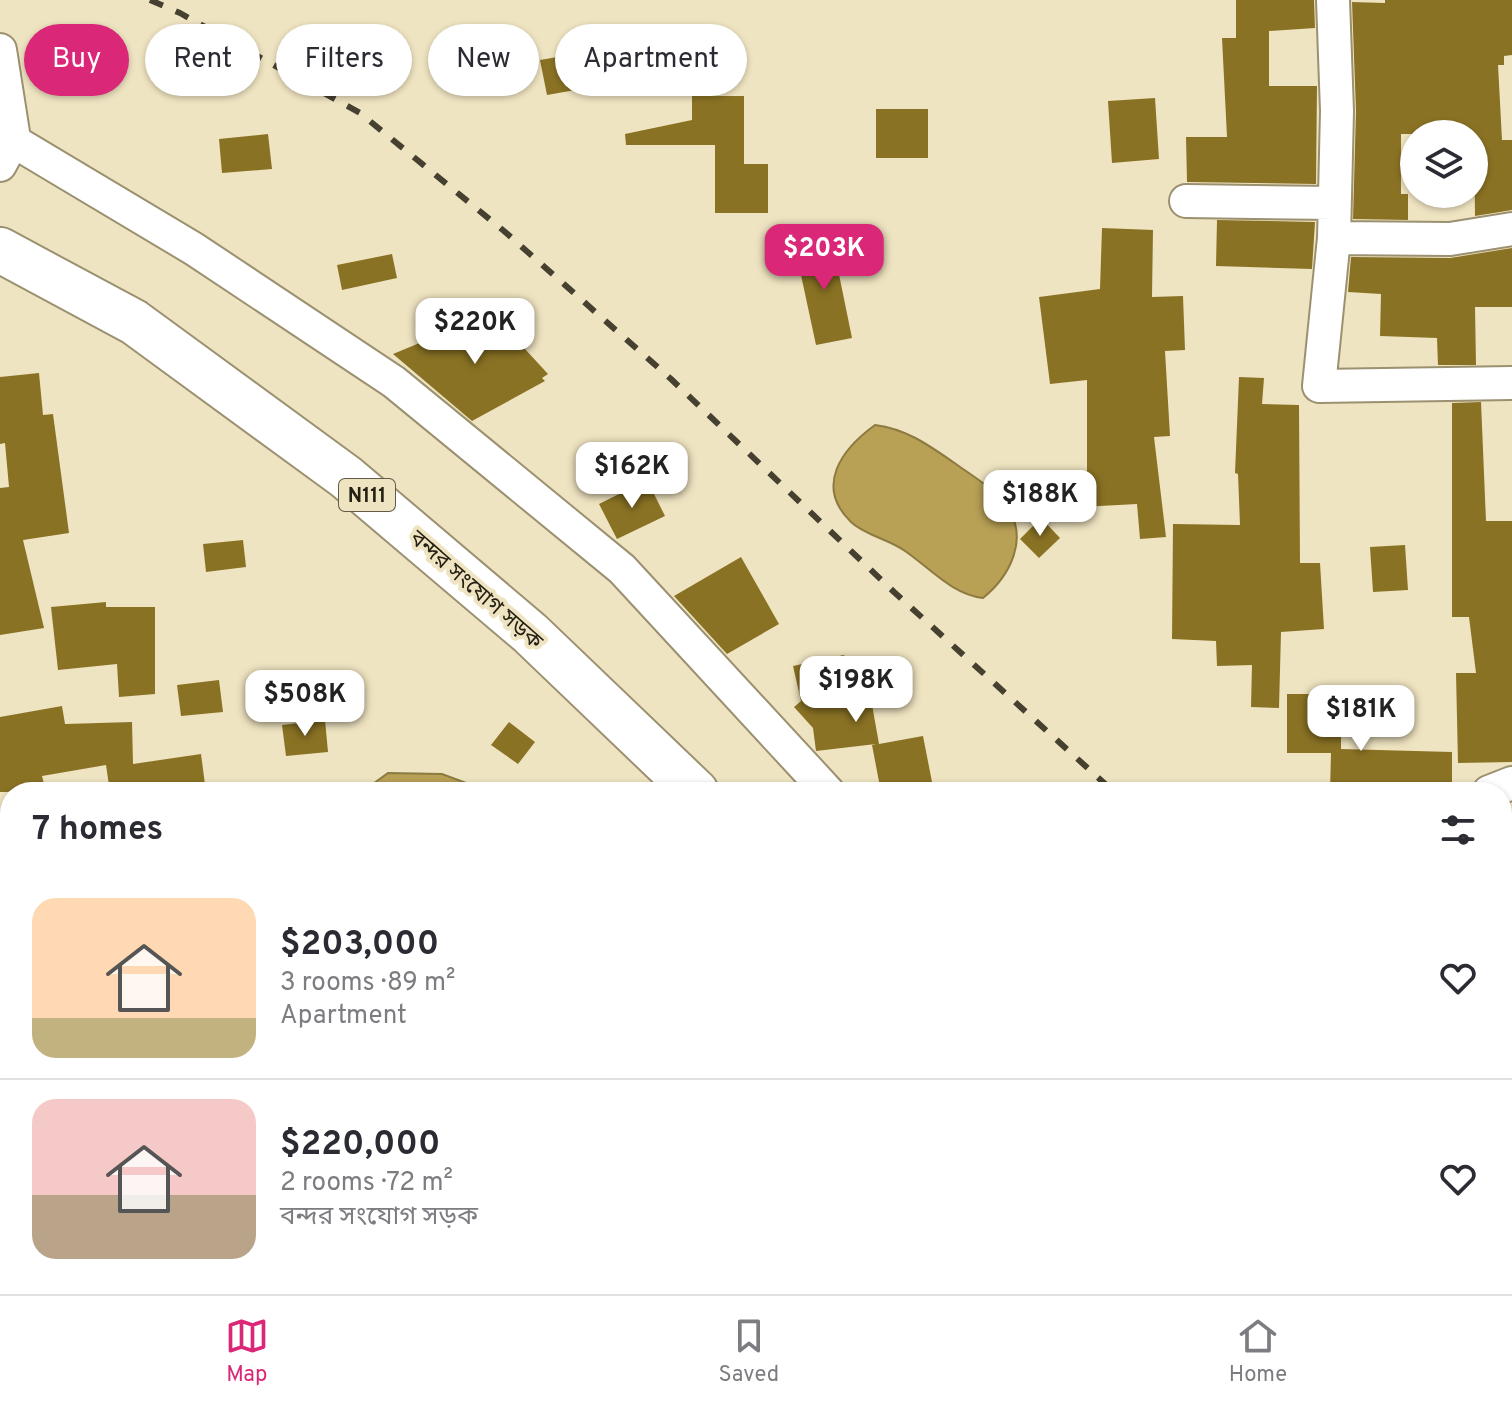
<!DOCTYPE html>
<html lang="en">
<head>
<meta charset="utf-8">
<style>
	body { margin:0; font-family:Overpass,"Noto Sans Bengali",sans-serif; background:#f2f2f3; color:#2b2b33; height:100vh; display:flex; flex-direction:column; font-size:30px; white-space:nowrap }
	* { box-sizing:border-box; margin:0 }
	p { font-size:26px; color:#7c7c81 }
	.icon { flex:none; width:44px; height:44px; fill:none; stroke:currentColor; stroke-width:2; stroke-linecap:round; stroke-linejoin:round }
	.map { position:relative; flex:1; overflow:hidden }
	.sheet { position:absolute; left:0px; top:782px; width:1512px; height:512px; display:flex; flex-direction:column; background:#fff; border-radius:32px 32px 0 0; box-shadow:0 2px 6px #0004 }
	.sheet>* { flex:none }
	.hud { position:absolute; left:24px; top:24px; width:800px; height:72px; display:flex; gap:16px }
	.controls { position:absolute; left:1400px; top:120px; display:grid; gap:16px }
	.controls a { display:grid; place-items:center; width:88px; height:88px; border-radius:50%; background:#fff; box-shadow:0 2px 6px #0004; font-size:40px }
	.price { position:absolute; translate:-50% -68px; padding:0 18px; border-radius:16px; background:#fff; color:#222; font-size:26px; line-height:52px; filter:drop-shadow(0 2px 4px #0008) }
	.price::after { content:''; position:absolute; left:50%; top:48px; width:24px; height:18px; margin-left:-12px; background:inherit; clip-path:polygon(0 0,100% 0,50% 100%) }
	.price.selected { background:#db2777; color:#fff }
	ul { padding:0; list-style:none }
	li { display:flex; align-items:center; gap:24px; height:200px; padding:0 32px }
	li+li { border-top:2px solid #e1e1e2 }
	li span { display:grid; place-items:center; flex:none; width:224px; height:160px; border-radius:24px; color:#555 }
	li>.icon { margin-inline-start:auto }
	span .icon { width:96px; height:96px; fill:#fffc; stroke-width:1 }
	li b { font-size:34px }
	h2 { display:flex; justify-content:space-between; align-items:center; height:96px; padding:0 32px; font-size:34px }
	.tag { padding:0 28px; border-radius:36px; background:#fff; box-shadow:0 2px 6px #0004; font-size:28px; line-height:72px }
	.tag.selected { background:#db2777; color:#fff }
	.dock { display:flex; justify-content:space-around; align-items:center; height:112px; border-top:2px solid #e1e1e2; background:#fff; font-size:22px; color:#7c7c81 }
	.dock a { display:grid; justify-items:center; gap:4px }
	.dock .selected { color:#db2777 }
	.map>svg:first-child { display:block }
	.water { fill:#b8a055; stroke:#8c7a41; stroke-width:2 }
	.building { fill:#8a7224 }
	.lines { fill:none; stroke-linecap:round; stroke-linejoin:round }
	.minor-casing { stroke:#9b9070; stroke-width:36 }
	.trunk-casing { stroke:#9b9070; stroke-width:48 }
	.minor { stroke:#fff; stroke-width:32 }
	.trunk { stroke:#fff; stroke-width:44 }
	.rail { stroke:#45402f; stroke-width:6; stroke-dasharray:14 14; stroke-linecap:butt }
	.labels { text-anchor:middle; stroke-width:8; stroke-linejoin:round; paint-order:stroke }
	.shield { fill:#efe4c1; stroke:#615b47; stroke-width:2 }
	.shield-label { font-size:20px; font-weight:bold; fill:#242013 }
	.street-label { font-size:22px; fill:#242013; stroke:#efe4c1 }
</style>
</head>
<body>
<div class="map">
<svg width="1512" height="1294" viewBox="0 0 1512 1294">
	<rect width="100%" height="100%" fill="#efe4c1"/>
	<path class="water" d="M 875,425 C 906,429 927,444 953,462 C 971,475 992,487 1006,505 C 1030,538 1010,576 983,598 C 953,595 931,569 905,551 C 889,539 864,535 851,522 C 814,486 842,449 875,425 Z
		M 388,773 L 442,774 L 469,784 L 471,792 L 362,792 Z
		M 490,1284 L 594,1284 L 593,1294 L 495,1294 Z"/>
	<path class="building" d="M 1236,0 L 1314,0 L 1315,28 L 1269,31 L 1269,86 L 1317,86 L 1316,184 L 1187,182 L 1186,137 L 1227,137 L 1222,38 L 1236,38 Z
		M 1385,0 L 1512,0 L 1512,55 L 1504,56 L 1504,65 L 1498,65 L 1502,140 L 1512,140 L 1512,210 L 1475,216 L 1474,134 L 1401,134 L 1401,194 L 1408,194 L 1408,220 L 1353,219 L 1356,111 L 1352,2 L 1385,3 Z
		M 575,54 L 581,89 L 547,95 L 540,60 Z
		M 692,96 L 744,96 L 744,164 L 768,164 L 768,213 L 715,213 L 715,145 L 626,145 L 625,134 L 692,120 Z
		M 1155,98 L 1159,159 L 1112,163 L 1108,101 Z
		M 876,109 L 928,109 L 928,158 L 876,158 Z
		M 268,134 L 272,169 L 222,173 L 219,139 Z
		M 1217,220 L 1315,222 L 1312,269 L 1216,266 Z
		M 1102,228 L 1153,230 L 1152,297 L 1183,296 L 1185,350 L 1165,351 L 1170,436 L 1154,437 L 1166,537 L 1140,539 L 1137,504 L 1063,508 L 1062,481 L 1087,480 L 1087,380 L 1050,384 L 1039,297 L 1100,289 Z
		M 832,240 L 852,338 L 816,345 L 795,247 Z
		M 1512,248 L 1512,307 L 1475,307 L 1476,365 L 1438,365 L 1437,338 L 1380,336 L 1381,294 L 1348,292 L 1351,257 L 1450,258 Z
		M 392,254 L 397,278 L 342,290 L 337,265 Z
		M 492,313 L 548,374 L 542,378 L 545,381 L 472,421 L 393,354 Z
		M 39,373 L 43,415 L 53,414 L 69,533 L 23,540 L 44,628 L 0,635 L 0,488 L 9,487 L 5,443 L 0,444 L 0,377 Z
		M 1239,377 L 1264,378 L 1262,404 L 1299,405 L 1300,563 L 1320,563 L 1324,629 L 1281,632 L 1279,708 L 1251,707 L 1252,665 L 1217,666 L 1216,641 L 1172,639 L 1173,524 L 1240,525 L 1238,474 L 1235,473 Z
		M 1481,402 L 1486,521 L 1512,521 L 1512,762 L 1458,763 L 1456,673 L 1476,673 L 1469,617 L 1452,617 L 1452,403 Z
		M 647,480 L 665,516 L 617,539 L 599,504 Z
		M 1041,518 L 1060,538 L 1039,558 L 1020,539 Z
		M 243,540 L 246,567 L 206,572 L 203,544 Z
		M 1405,545 L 1408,590 L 1373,592 L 1370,547 Z
		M 741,557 L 779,624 L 727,654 L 674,596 Z
		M 106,602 L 106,607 L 155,607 L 155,694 L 119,697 L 117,664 L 58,670 L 51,607 Z
		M 844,655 L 851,686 L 868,682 L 879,744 L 923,736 L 933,787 L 881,792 L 872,745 L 876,744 L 816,751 L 813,728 L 794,707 L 801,701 L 793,666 Z
		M 219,680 L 223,712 L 181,716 L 177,685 Z
		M 1287,694 L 1341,694 L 1341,749 L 1452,752 L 1452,792 L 1330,792 L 1331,753 L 1287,753 Z
		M 62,706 L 65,724 L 132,722 L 133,764 L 201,754 L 206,792 L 110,792 L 106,765 L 42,776 L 46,792 L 0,792 L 0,717 Z
		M 325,720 L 328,752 L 286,756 L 282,725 Z
		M 509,722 L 535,742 L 518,764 L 491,745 Z"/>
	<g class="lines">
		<defs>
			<path id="minor" d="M 1333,0 L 1337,111 L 1334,238 L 1319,386 L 1512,383
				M 0,50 L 14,139 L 0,165
				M 0,133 L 194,249 L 394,382 L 622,569 L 828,792
				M 1186,201 L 1334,203
				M 1334,238 L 1450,239 L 1512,229
				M 1489,792 L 1512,783
				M 0,1033 L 10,1163
				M 27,1284 L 29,1294
				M 1481,1284 L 1484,1294"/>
			<path id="trunk" d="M 0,250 L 134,322 L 346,477 L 530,633 L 696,792
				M 1014,1284 L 1019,1294"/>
		</defs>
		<use href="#minor" class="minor-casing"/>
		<use href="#trunk" class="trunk-casing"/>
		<use href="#minor" class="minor"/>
		<use href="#trunk" class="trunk"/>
		<path class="rail" d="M 150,0 L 180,13 L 360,113 L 504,231 L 671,379 L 894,592 L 1114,792
			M 1451,1284 L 1454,1294"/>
	</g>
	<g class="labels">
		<rect class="shield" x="339" y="479" width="56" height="32" rx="6"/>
		<g class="shield-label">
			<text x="367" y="502">N111</text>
		</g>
		<g class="street-label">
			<text transform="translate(477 589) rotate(41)" y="8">বন্দর সংযোগ সড়ক</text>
		</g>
	</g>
</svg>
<div class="controls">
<a><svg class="icon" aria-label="layers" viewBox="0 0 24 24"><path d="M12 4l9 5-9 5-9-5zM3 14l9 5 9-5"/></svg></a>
</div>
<b class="price selected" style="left:824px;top:292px">$203K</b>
<b class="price" style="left:475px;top:366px">$220K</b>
<b class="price" style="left:632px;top:510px">$162K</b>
<b class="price" style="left:1040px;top:538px">$188K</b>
<b class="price" style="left:856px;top:724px">$198K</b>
<b class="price" style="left:305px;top:738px">$508K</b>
<b class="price" style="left:1361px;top:753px">$181K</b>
<div class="hud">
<a class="tag selected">Buy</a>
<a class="tag">Rent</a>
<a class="tag">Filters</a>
<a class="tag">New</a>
<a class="tag">Apartment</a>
</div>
<section class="sheet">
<h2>7 homes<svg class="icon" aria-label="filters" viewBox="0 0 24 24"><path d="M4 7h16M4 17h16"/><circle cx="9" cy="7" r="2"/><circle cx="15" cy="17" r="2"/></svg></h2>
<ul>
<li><span style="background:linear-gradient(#ffd9b3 75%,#c2b280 0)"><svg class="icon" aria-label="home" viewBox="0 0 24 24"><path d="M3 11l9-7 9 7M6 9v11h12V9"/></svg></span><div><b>$203,000</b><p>3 rooms · 89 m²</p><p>Apartment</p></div><svg class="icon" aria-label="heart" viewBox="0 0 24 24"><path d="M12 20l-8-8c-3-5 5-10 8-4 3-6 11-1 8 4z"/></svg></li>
<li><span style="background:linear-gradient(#f6c9c9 60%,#b9a48a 0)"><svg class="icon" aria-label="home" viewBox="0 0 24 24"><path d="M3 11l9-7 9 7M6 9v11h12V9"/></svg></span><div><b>$220,000</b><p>2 rooms · 72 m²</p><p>বন্দর সংযোগ সড়ক</p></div><svg class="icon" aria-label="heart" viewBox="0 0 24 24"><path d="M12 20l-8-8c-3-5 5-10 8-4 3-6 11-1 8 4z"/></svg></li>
</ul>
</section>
</div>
<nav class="dock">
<a class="selected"><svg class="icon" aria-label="map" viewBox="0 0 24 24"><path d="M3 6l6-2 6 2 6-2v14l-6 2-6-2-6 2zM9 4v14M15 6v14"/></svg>Map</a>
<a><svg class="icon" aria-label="saved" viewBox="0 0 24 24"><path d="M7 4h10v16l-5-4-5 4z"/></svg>Saved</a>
<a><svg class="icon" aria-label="home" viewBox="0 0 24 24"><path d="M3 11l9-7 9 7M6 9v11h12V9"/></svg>Home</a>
</nav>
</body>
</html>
